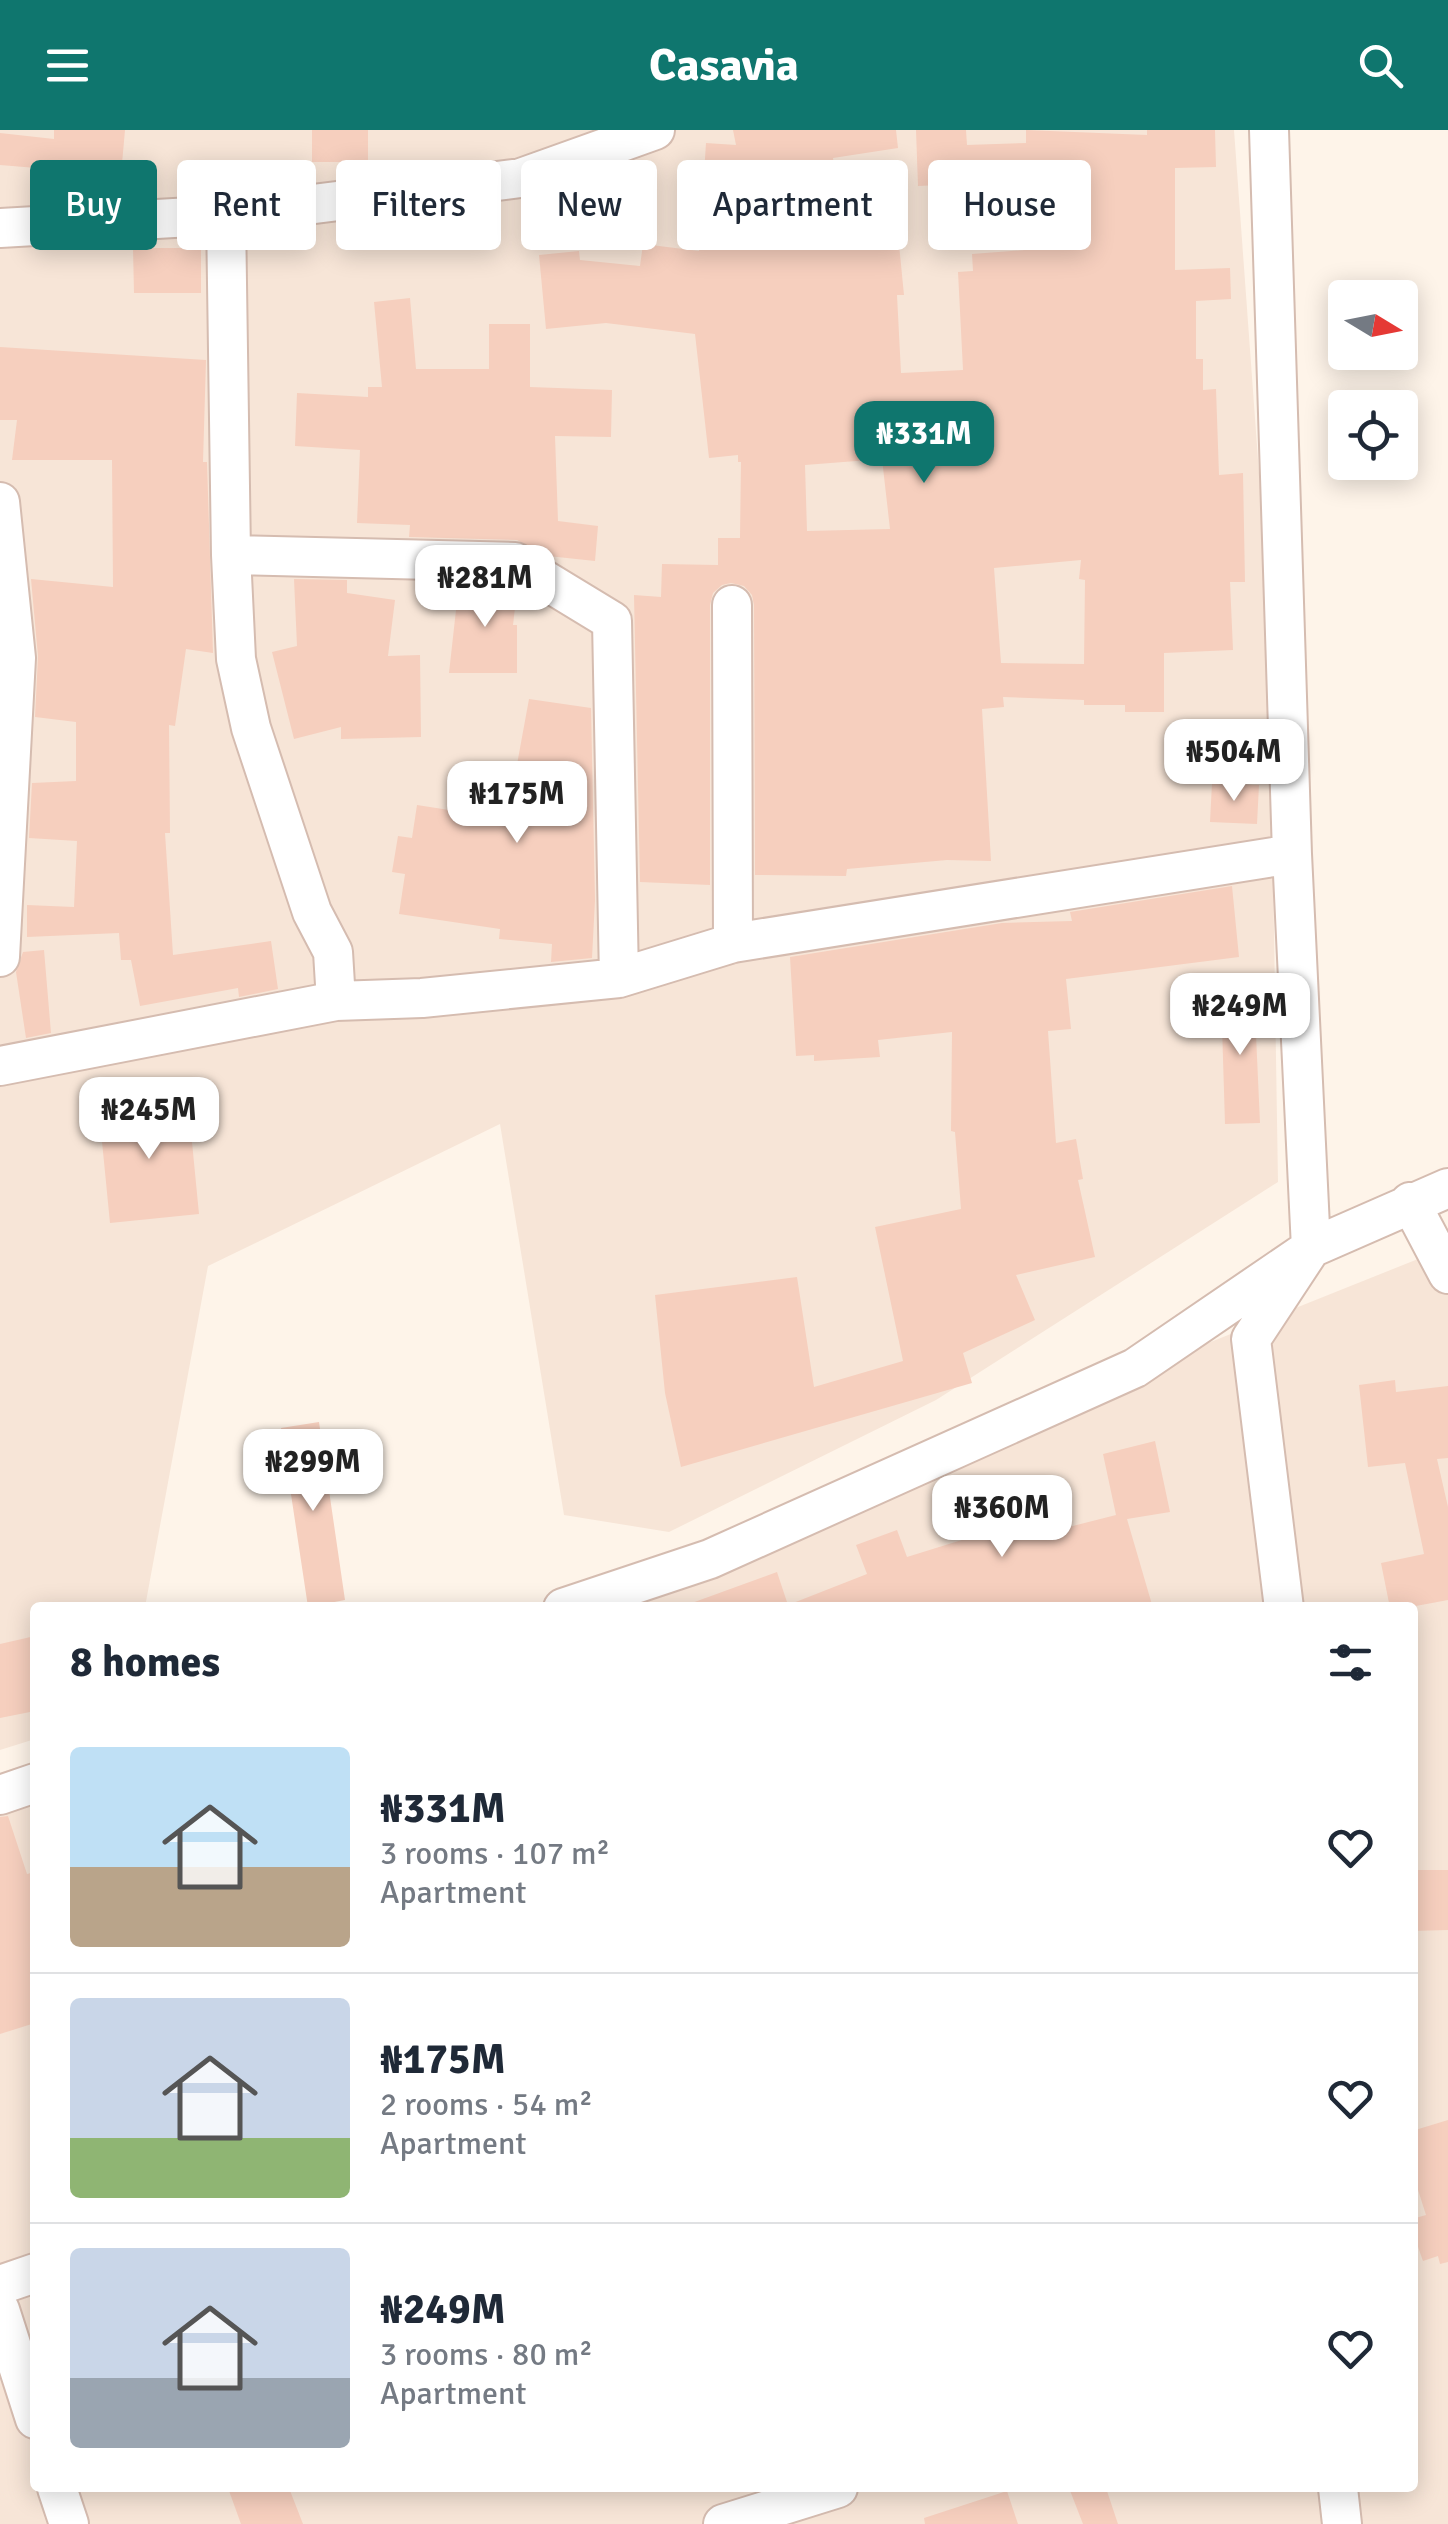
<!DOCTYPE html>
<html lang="en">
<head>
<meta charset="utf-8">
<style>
	body { margin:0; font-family:Signika,sans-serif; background:#f2f2f3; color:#1f2937; height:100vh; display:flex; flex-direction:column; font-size:38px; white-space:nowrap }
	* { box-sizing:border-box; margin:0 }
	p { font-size:32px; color:#747a83 }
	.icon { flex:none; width:55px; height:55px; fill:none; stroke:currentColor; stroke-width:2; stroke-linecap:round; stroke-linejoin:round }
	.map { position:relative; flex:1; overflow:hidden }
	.panel { position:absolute; left:30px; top:1472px; width:1388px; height:890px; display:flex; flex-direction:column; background:#fff; border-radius:10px; box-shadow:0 5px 25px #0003 }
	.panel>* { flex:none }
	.top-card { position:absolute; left:30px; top:30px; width:1390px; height:90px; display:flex; gap:20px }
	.needle { width:65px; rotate:100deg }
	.tools { position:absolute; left:1328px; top:150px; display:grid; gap:20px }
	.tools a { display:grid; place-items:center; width:90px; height:90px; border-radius:10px; background:#fff; box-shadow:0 5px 25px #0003; font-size:50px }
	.price { position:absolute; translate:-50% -85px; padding:0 22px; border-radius:20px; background:#fff; color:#222; font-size:32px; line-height:65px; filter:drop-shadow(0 2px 5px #0008) }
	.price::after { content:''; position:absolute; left:50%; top:60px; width:30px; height:22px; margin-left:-15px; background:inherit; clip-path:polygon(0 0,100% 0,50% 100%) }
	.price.selected { background:#0f766e; color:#fff }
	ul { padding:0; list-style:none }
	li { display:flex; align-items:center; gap:30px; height:250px; padding:0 40px }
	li+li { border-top:2px solid #e0e1e3 }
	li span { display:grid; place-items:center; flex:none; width:280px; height:200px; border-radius:10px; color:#555 }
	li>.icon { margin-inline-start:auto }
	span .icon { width:120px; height:120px; fill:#fffc; stroke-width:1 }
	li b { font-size:42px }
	h2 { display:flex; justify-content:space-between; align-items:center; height:120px; padding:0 40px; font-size:42px }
	.chip { padding:0 35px; border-radius:10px; background:#fff; box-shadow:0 5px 25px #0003; font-size:35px; line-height:90px }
	.chip.selected { background:#0f766e; color:#fff }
	header { display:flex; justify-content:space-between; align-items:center; height:130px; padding:0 40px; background:#0f766e; color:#fff; font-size:45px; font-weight:700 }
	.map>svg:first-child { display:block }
	.residential { fill:#f7e5d7 }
	.building { fill:#f6cfbe; fill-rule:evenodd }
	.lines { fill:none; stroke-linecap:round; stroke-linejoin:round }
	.minor-casing { stroke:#d5bcb0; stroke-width:42 }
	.minor { stroke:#fff; stroke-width:38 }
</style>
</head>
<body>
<header><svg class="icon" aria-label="menu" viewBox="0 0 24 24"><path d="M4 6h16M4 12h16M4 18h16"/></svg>Casavia<svg class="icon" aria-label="search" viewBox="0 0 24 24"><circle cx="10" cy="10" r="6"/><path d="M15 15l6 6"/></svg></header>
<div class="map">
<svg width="1448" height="2394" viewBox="0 0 1448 2394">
	<rect width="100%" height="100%" fill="#fef4e9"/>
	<path class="residential" d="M 0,0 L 1234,0 L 1282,659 L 1273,740 L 1278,1052 L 936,1270 L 669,1402 L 564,1385 L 500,994 L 208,1136 L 145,1477 L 35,1478 L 35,1609 L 0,1620 Z
		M 1448,1117 L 1448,2394 L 0,2394 L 0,1668 L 35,1656 L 35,2358 L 1412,2358 L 1412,1478 L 532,1477 L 663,1431 Z"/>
	<path class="building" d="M 54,0 L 125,0 L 121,45 L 0,35 L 0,3 L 54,9 Z
		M 312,0 L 368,0 L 368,32 L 312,32 Z
		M 733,0 L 896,0 L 898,18 L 833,28 L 840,90 L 896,84 L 904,165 L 897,165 L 901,243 L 963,240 L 958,142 L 973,141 L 972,124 L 1025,120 L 1027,51 L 918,56 L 916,0 L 966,0 L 967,15 L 1026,13 L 1026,0 L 1147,5 L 1147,0 L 1215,0 L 1216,37 L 1175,38 L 1175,140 L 1230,138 L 1231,169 L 1196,171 L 1196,229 L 1203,229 L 1203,260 L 1216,259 L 1219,345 L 1243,343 L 1245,452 L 1230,452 L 1233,520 L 1164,523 L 1164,582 L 1125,582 L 1125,575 L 1084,575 L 1084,570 L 1003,567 L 1004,577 L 982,579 L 991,731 L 947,730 L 847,739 L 846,746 L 755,745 L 754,475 L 752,465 L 744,456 L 731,453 L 722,455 L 713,463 L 710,475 L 710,755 L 640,752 L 634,465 L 661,467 L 662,434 L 718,435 L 718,408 L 740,408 L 741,332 L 738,332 L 738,325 L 709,328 L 695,204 L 606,193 L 546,199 L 539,125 L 579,121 L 580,130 L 640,136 L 643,114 L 699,121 L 706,13 L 736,15 ZM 882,329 L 890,399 L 807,401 L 805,335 ZM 1081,430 L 1079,449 L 1085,450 L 1084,534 L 1001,533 L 994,438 Z
		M 133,118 L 201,118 L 201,163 L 134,163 Z
		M 410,168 L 416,239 L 489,239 L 489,194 L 530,194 L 530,257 L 612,260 L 611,307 L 555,306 L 558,391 L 598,396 L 595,431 L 548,426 L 517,410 L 409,407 L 410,395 L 357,393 L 360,320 L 295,316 L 297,263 L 368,267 L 368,257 L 382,257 L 374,172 Z
		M 0,217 L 206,230 L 203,332 L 207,332 L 213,523 L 186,519 L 175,596 L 169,595 L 170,703 L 165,703 L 173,825 L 271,811 L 278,859 L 239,867 L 238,858 L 140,876 L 131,830 L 121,830 L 119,803 L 27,807 L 27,775 L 74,777 L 77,711 L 29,708 L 32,653 L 76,651 L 76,592 L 35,587 L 38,526 L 31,449 L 113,457 L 112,330 L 12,330 L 17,290 L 0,290 Z
		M 294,449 L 347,450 L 347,463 L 395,470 L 388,526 L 420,525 L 421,607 L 341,609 L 341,597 L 294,609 L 272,522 L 297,516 Z
		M 459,453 L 508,454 L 517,460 L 513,495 L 517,495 L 517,543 L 449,543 Z
		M 529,569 L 591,578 L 595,770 L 592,828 L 551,832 L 552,814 L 499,809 L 500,799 L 399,784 L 405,744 L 392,742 L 398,706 L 412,708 L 417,675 L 507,689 Z
		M 1212,653 L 1259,655 L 1257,694 L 1210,692 Z
		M 1232,756 L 1239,827 L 1066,849 L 1071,899 L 1048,901 L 1056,1013 L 1076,1009 L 1083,1049 L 1078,1050 L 1095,1127 L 1016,1145 L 1035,1190 L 963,1223 L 972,1253 L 681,1337 L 665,1263 L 655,1165 L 797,1147 L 814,1257 L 903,1231 L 875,1097 L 961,1079 L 955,1002 L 951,1001 L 952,902 L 878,910 L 880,927 L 814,931 L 814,925 L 796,926 L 790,827 L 1002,793 L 1072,791 L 1070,782 Z
		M 44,820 L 51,903 L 26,908 L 16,842 L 23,822 Z
		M 1254,861 L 1260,993 L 1225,994 L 1221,863 Z
		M 188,971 L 199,1084 L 110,1093 L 99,981 Z
		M 1395,1250 L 1396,1262 L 1448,1256 L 1448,1328 L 1437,1329 L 1448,1377 L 1448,1470 L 1405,1478 L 1390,1478 L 1381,1433 L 1424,1424 L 1405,1333 L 1368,1337 L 1359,1255 Z
		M 319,1292 L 345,1470 L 308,1477 L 281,1298 Z
		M 1155,1311 L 1170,1382 L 1127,1389 L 1153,1478 L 689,1478 L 689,1474 L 777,1442 L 788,1475 L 867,1444 L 856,1415 L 897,1400 L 907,1427 L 1023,1391 L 1018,1374 L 1046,1365 L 1057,1400 L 1116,1385 L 1103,1324 Z
		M 35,1506 L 35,1581 L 0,1588 L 0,1514 Z
		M 8,1686 L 27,1744 L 35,1742 L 35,1893 L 0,1904 L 0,1687 Z
		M 1412,1740 L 1448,1740 L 1448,1800 L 1412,1801 Z
		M 1448,1990 L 1448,2132 L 1440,2134 L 1438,2126 L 1423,2131 L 1412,2100 L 1412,2089 L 1426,2085 L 1412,2041 L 1412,2001 Z
		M 228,2358 L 289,2358 L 303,2394 L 241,2394 Z
		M 1069,2358 L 1106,2358 L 1118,2394 L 1083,2394 Z
		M 1007,2361 L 1018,2394 L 925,2394 L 924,2388 Z"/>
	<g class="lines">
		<defs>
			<path id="minor" d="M 1269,0 L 1292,724 L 1311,1118 L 1251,1209 L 1284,1478
				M 226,85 L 231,425 L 236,529 L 251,598 L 312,782 L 333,822 L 336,871
				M 0,98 L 226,85 L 521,48 L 655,0
				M 231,425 L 515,432 L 612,491 L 619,848
				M 732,475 L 733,813
				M 0,827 L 16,528 L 0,372
				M 0,936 L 336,871 L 422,868 L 619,848 L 733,813 L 1292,724
				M 1410,1072 L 1448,1144
				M 563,1478 L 710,1429 L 1135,1238 L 1311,1118 L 1448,1058
				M 0,1665 L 35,1653
				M 0,2155 L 35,2143
				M 0,2180 L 35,2289
				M 57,2358 L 69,2394
				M 1338,2358 L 1342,2394
				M 723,2394 L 838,2358"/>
		</defs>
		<use href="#minor" class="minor-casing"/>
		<use href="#minor" class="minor"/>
	</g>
</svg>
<div class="tools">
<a><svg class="needle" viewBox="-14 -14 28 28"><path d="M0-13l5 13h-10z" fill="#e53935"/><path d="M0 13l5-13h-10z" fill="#747a83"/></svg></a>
<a><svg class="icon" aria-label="locate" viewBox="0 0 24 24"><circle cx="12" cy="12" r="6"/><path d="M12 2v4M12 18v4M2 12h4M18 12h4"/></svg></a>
</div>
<b class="price selected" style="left:924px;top:356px">₦331M</b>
<b class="price" style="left:485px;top:500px">₦281M</b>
<b class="price" style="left:1234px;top:674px">₦504M</b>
<b class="price" style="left:517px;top:716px">₦175M</b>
<b class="price" style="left:1240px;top:928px">₦249M</b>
<b class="price" style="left:149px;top:1032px">₦245M</b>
<b class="price" style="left:313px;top:1384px">₦299M</b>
<b class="price" style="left:1002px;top:1430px">₦360M</b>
<div class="top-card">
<a class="chip selected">Buy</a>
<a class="chip">Rent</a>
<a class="chip">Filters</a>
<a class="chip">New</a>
<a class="chip">Apartment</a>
<a class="chip">House</a>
</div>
<section class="panel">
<h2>8 homes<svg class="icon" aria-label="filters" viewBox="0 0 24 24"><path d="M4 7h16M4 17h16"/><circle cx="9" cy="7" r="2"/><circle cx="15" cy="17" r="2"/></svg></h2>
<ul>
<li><span style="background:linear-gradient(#bfe0f5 60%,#b9a48a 0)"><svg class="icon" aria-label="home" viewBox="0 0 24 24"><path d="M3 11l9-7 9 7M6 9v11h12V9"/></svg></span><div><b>₦331M</b><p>3 rooms · 107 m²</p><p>Apartment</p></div><svg class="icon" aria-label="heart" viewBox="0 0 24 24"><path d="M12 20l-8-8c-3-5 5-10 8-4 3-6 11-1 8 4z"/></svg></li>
<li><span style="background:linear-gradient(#c9d6e8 70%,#8fb573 0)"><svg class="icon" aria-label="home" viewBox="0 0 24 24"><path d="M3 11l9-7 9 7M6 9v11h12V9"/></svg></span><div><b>₦175M</b><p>2 rooms · 54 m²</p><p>Apartment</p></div><svg class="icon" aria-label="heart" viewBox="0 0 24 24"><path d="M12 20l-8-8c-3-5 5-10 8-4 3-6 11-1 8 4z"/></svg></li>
<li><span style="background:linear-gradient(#c9d6e8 65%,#9aa5b1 0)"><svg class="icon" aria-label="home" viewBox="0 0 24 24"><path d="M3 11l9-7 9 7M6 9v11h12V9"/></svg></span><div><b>₦249M</b><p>3 rooms · 80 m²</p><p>Apartment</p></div><svg class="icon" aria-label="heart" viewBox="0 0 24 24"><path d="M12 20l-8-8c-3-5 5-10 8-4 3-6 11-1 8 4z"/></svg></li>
</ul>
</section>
</div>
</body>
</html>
